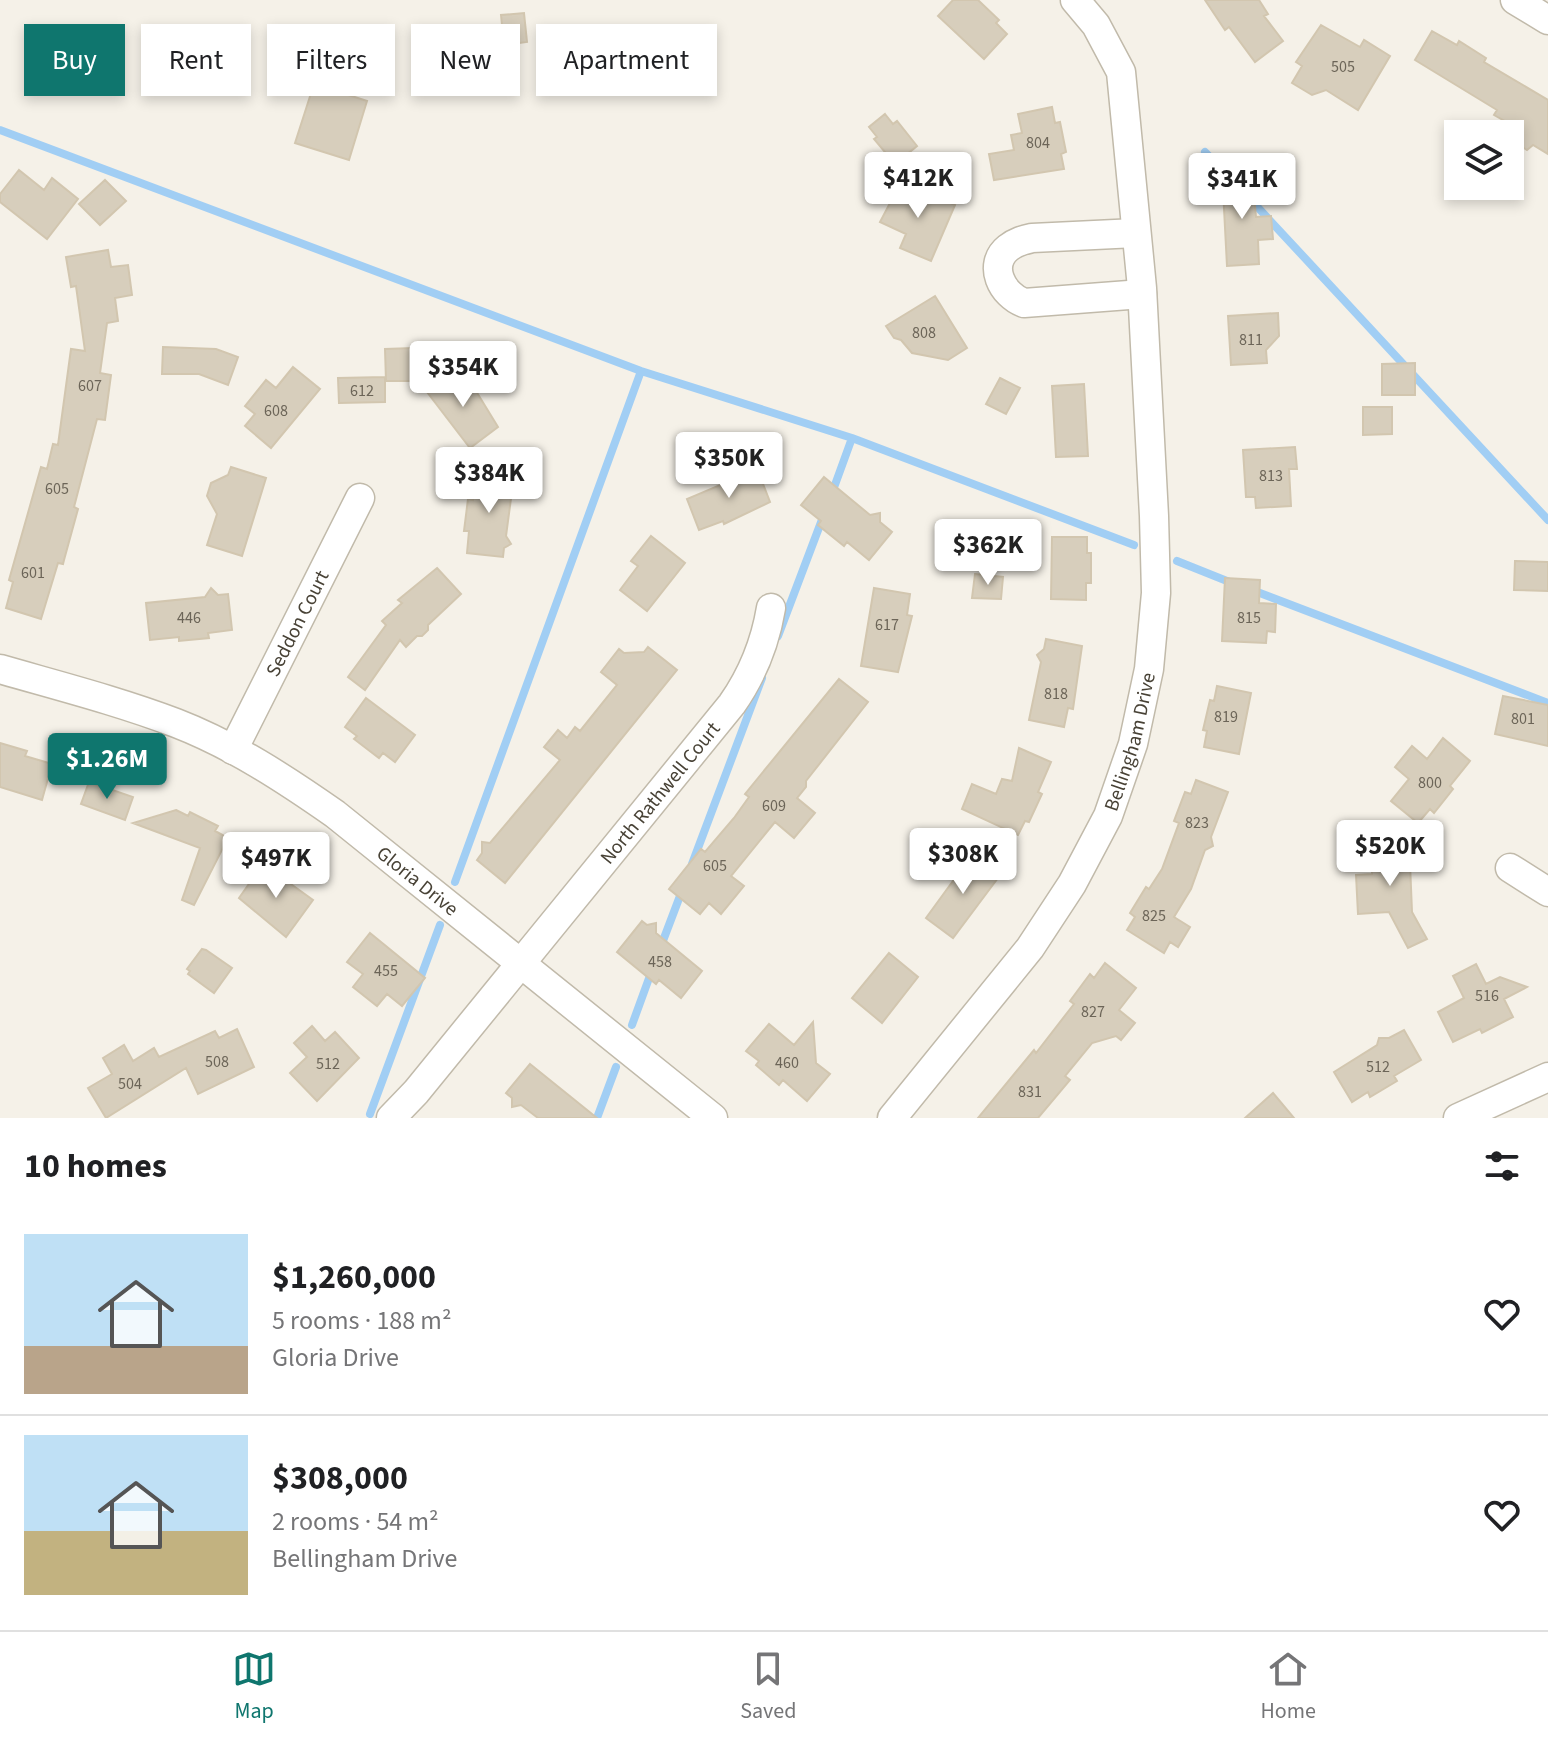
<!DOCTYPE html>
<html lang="en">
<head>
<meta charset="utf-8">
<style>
	body { margin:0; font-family:"Source Sans 3",sans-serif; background:#f6f6f6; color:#202124; height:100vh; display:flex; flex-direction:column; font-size:30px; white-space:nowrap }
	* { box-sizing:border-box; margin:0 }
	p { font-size:26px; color:#757577 }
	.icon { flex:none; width:44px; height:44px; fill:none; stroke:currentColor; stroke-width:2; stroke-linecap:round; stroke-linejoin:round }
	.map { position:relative; height:1118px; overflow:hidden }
	.drawer { display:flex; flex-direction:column; background:#fff; flex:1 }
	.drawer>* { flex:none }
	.guide { position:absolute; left:24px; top:24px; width:800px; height:72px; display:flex; gap:16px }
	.controls { position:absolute; left:1444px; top:120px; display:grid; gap:16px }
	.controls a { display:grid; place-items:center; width:80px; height:80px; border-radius:0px; background:#fff; box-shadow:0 4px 12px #0003; font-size:40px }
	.price { position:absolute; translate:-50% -68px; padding:0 18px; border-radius:8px; background:#fff; color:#222; font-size:26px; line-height:52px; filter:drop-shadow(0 2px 4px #0008) }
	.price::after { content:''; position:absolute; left:50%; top:48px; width:24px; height:18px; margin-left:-12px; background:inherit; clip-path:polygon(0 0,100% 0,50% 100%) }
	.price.active { background:#0f766e; color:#fff }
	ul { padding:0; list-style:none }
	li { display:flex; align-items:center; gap:24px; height:200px; padding:0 24px }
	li+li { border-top:2px solid #e0e0e0 }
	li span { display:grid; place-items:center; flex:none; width:224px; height:160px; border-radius:0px; color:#555 }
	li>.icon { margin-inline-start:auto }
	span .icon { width:96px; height:96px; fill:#fffc; stroke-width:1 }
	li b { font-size:34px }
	h2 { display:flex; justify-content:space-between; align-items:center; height:96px; padding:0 24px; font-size:34px }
	.chip { padding:0 28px; border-radius:0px; background:#fff; box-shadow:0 4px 12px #0003; font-size:28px; line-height:72px }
	.chip.active { background:#0f766e; color:#fff }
	.dock { display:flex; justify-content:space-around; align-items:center; height:112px; border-top:2px solid #e0e0e0; background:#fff; font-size:22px; color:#757577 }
	.dock a { display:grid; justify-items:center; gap:4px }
	.dock .active { color:#0f766e }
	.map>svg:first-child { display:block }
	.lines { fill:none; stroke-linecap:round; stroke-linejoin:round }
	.stream { stroke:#a1cef4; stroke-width:8 }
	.building { fill:#d7cebc; stroke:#d2c6af; stroke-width:2 }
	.street-casing { stroke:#c1baaa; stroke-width:31 }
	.street { stroke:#fff; stroke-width:28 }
	.labels { text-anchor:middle; stroke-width:6; stroke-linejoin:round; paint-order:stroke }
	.number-label { font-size:16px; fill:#6c6558 }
	.street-label { font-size:20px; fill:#484236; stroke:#fff }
</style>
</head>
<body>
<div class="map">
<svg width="1548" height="1118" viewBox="0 0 1548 1118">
	<rect width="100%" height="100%" fill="#f5f1e8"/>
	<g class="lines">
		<path class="stream" d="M 0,130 L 641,371 L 852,438 L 1134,545
			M 1205,152 L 1229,177
			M 1250,199 L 1548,520
			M 832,493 L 852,438
			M 1177,561 L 1232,583
			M 1252,590 L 1548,703
			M 778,636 L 823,517
			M 692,864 L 762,678
			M 455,882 L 641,371
			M 661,946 L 683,888
			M 632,1025 L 652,970
			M 370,1114 L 440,925
			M 597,1118 L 616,1067"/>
	</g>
	<path class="building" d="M 953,0 L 978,0 L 999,20 L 996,23 L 1007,34 L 984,59 L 938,16 Z
		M 1205,0 L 1259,0 L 1268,14 L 1264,16 L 1283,41 L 1255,62 L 1229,27 L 1225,30 Z
		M 524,13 L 527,42 L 504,45 L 501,15 Z
		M 1321,25 L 1360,47 L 1364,40 L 1390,56 L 1358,110 L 1326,90 L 1312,95 L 1292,83 L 1302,66 L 1296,62 Z
		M 584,28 L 586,62 L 542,66 L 540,31 Z
		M 1432,31 L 1457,45 L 1459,41 L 1486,58 L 1484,62 L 1548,100 L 1548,154 L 1533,145 L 1527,150 L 1510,139 L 1510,134 L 1502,134 L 1508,123 L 1494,115 L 1497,110 L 1415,60 Z
		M 174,50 L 199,50 L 199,91 L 174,91 Z
		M 314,84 L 367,101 L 349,160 L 295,143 Z
		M 1052,107 L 1055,123 L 1060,122 L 1066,152 L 1061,154 L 1064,169 L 994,180 L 989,154 L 1014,150 L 1011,135 L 1022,133 L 1018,114 Z
		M 885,114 L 893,124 L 897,121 L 917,146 L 895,164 L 874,139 L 877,137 L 869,127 Z
		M 1246,169 L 1248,195 L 1254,195 L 1256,217 L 1271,216 L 1273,239 L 1258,240 L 1259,264 L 1227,266 L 1222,170 Z
		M 19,170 L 44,190 L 52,178 L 78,199 L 47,239 L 0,202 L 0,194 Z
		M 105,180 L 126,201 L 100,225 L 79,204 Z
		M 901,182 L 955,205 L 931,261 L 900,248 L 906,234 L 880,222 Z
		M 108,250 L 111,267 L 128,265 L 132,295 L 115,298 L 118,321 L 107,323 L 100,373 L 111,375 L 105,420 L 97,419 L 74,507 L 78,509 L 64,560 L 63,564 L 58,563 L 41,619 L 6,608 L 13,582 L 9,580 L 41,467 L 47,469 L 53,444 L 58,445 L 71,349 L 85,351 L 76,286 L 71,287 L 66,257 Z
		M 935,296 L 967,348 L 948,360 L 912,353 L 901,340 L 894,338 L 886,326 Z
		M 1278,313 L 1279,336 L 1266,350 L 1267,363 L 1231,365 L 1228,316 Z
		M 163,347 L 216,349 L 238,357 L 228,385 L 199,374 L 162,374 Z
		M 413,348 L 413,381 L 386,381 L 385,349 Z
		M 1415,363 L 1415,395 L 1382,395 L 1382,364 Z
		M 293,367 L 320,389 L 271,448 L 245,426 L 255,414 L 245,406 L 266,380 L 276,388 Z
		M 456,371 L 464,381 L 468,378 L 498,427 L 470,448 L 427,392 Z
		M 385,377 L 385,402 L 339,403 L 338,378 Z
		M 1000,378 L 1020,388 L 1006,414 L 986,404 Z
		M 1084,384 L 1088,456 L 1056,457 L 1052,386 Z
		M 1363,407 L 1392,407 L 1392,434 L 1363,435 Z
		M 1295,447 L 1297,469 L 1289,469 L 1291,506 L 1256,508 L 1255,497 L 1246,497 L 1243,450 Z
		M 231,467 L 266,478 L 242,556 L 207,545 L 217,514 L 207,496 L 211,483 L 228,475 Z
		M 758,471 L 770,502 L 724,524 L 723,521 L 699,530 L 687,499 L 730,481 L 733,477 Z
		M 477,472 L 514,476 L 506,536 L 511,544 L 504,548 L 503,557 L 467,553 L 469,531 L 464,531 L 468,499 L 473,500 Z
		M 824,477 L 870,515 L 880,513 L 880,522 L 892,532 L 869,560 L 847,542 L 844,546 L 818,525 L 821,521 L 801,505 Z
		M 651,536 L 685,563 L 647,611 L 620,590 L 638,566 L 631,561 Z
		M 1052,537 L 1087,537 L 1087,553 L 1091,553 L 1091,583 L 1086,583 L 1086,600 L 1051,599 Z
		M 1515,561 L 1548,562 L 1548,591 L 1514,590 Z
		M 437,568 L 461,594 L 428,625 L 428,630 L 422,636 L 417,636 L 406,647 L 400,640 L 365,690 L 348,677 L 386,625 L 382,621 L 402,603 L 398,600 Z
		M 975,574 L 1003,577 L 1001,599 L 972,598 Z
		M 1225,578 L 1260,580 L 1259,603 L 1276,604 L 1275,632 L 1267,631 L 1266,643 L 1222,641 Z
		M 211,588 L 218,595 L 228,594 L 232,630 L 208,633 L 209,638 L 179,641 L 179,637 L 150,640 L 146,603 L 205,597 Z
		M 874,588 L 910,594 L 907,615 L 912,616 L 898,672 L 861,666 Z
		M 1046,639 L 1082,646 L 1073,709 L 1068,708 L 1064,727 L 1029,720 L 1041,662 L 1037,655 L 1044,649 Z
		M 648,647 L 677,670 L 505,883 L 477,860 L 482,853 L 482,842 L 490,843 L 560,760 L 544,747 L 558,730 L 567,738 L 575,727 L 580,731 L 617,685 L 601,672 L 619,649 L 624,653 L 644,652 Z
		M 839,679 L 868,702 L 806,781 L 806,787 L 797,798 L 815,813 L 794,838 L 775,822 L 731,876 L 744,886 L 721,914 L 709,903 L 700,914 L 669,889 L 701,849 L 705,852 L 734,818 L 749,797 L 745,794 Z
		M 1217,686 L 1251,693 L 1239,754 L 1204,747 L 1207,731 L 1203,730 L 1210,700 L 1214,701 Z
		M 1503,696 L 1548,705 L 1548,746 L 1495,734 Z
		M 366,698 L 415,735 L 395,762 L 383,753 L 379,758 L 354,739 L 357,736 L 345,727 Z
		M 1443,738 L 1470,761 L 1450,786 L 1453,789 L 1434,813 L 1430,809 L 1418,823 L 1391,801 L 1409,779 L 1395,767 L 1412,746 L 1427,759 Z
		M 0,743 L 27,751 L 25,756 L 52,764 L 42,800 L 0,787 Z
		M 1019,748 L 1051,762 L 1038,792 L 1042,794 L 1029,822 L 1025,821 L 1018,835 L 962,809 L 972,784 L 996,794 L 1002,779 L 1012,781 Z
		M 1196,780 L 1228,792 L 1211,837 L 1213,846 L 1205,850 L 1191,889 L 1174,917 L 1190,927 L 1178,947 L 1170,942 L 1164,953 L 1127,930 L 1135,917 L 1130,913 L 1146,887 L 1149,889 L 1162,869 L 1179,823 L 1174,821 L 1185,792 L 1191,794 Z
		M 89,782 L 133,797 L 125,820 L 81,804 Z
		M 176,810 L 188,816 L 190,812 L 218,826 L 215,831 L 228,838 L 194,905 L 182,900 L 200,848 L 133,823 Z
		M 1409,839 L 1412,912 L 1427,939 L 1408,948 L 1389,912 L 1358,914 L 1356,875 L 1372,874 L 1371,841 Z
		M 972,855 L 998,874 L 998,878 L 953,938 L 926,918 Z
		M 263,864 L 313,900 L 286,937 L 239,898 Z
		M 642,921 L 647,925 L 656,923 L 656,933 L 702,971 L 681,998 L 659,980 L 656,984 L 617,952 Z
		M 370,933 L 425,978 L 402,1006 L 387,994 L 377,1006 L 353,987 L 363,974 L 347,962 Z
		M 202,949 L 206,950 L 232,968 L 214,993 L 188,974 L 190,971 L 187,969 Z
		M 889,953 L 918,977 L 882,1023 L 852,998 Z
		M 1105,963 L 1136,988 L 1119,1010 L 1135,1023 L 1121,1040 L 1116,1036 L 1092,1043 L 1065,1076 L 1070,1080 L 1038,1118 L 978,1118 L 1034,1050 L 1036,1053 L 1074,1004 L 1070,1001 L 1090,974 L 1094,978 Z
		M 1476,964 L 1486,984 L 1500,977 L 1527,987 L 1504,999 L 1513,1017 L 1482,1033 L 1480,1029 L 1453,1042 L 1438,1012 L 1464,998 L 1453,976 Z
		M 813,1022 L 816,1063 L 830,1074 L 807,1101 L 783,1080 L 779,1085 L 756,1065 L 759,1061 L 746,1051 L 769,1024 L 794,1045 Z
		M 312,1026 L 325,1041 L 335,1032 L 359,1058 L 317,1101 L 290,1073 L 307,1057 L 294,1043 Z
		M 237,1029 L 254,1067 L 198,1094 L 186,1068 L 106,1118 L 88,1088 L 112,1074 L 103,1058 L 124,1045 L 133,1061 L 154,1048 L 159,1057 L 215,1031 L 219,1038 Z
		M 1404,1030 L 1421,1060 L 1394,1076 L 1397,1081 L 1370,1097 L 1368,1092 L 1352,1102 L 1334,1072 L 1377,1045 L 1379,1038 L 1389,1038 Z
		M 530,1064 L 597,1118 L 538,1118 L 521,1105 L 512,1107 L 512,1098 L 506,1093 Z
		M 1273,1093 L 1294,1118 L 1245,1118 Z"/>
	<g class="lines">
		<defs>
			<g id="street">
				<path d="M 1515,0 L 1548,20"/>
				<path d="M 1136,233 L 1032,238 C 1023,240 1015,242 1008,248 C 987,265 1002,295 1024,303 L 1142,294"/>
				<path id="s1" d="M 0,669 C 59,686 118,701 176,723 C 233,745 285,779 335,814 L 713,1118"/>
				<path id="s2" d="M 233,750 L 360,498"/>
				<path d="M 1510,868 L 1548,892"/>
				<path id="s3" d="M 391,1118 L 416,1092 L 732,704 C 753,674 765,644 771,608"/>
				<path id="s4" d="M 892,1118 L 1030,948 L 1072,884 L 1108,816 L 1133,744 L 1149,669 L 1156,593 L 1154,516 L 1142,288 L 1121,72 L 1096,25 L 1075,0"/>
				<path d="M 1458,1118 L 1548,1077"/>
			</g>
		</defs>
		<use href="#street" class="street-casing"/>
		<use href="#street" class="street"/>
	</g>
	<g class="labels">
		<g class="number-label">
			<text x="1343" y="72">505</text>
			<text x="1038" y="148">804</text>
			<text x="924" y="338">808</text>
			<text x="1251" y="345">811</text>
			<text x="90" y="391">607</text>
			<text x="362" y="396">612</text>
			<text x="276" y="416">608</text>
			<text x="1271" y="481">813</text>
			<text x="57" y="494">605</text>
			<text x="33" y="578">601</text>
			<text x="189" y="623">446</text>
			<text x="1249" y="623">815</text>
			<text x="887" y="630">617</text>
			<text x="1056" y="699">818</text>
			<text x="1226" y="722">819</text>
			<text x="1523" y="724">801</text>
			<text x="1430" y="788">800</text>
			<text x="774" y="811">609</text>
			<text x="1197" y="828">823</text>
			<text x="715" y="871">605</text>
			<text x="1154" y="921">825</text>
			<text x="660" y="967">458</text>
			<text x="386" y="976">455</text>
			<text x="1487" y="1001">516</text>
			<text x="1093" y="1017">827</text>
			<text x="217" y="1067">508</text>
			<text x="787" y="1068">460</text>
			<text x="328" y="1069">512</text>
			<text x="1378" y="1072">512</text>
			<text x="130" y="1089">504</text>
			<text x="1030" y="1097">831</text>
		</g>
		<g class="street-label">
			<text dy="7" stroke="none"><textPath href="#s2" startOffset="142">Seddon Court</textPath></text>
			<text dy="7" stroke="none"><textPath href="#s4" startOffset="450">Bellingham Drive</textPath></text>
			<text dy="7" stroke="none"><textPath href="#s3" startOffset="422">North Rathwell Court</textPath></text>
			<text dy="7" stroke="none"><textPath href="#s1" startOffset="474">Gloria Drive</textPath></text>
		</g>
	</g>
</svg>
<div class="controls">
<a><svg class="icon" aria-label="layers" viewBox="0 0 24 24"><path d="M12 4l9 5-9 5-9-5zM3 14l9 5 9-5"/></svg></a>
</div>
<b class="price" style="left:918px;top:220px">$412K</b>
<b class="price" style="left:1242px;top:221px">$341K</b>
<b class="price" style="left:463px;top:409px">$354K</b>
<b class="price" style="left:729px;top:500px">$350K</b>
<b class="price" style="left:489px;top:515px">$384K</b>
<b class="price" style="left:988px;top:587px">$362K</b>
<b class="price active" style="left:107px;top:801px">$1.26M</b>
<b class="price" style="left:1390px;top:888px">$520K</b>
<b class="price" style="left:963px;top:896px">$308K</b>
<b class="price" style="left:276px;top:900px">$497K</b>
<div class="guide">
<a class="chip active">Buy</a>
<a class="chip">Rent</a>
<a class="chip">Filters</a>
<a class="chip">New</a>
<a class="chip">Apartment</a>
</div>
</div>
<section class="drawer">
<h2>10 homes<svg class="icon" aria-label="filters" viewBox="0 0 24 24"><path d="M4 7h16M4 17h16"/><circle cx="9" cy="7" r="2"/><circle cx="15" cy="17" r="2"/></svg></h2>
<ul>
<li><span style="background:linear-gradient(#bfe0f5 70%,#b9a48a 0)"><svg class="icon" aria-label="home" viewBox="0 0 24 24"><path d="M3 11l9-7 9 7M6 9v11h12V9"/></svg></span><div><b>$1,260,000</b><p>5 rooms · 188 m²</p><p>Gloria Drive</p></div><svg class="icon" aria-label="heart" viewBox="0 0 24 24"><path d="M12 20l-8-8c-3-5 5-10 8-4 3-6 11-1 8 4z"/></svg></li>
<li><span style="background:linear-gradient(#bfe0f5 60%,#c2b280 0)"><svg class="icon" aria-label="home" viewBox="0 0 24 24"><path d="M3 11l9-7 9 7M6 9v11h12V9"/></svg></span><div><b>$308,000</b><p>2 rooms · 54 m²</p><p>Bellingham Drive</p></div><svg class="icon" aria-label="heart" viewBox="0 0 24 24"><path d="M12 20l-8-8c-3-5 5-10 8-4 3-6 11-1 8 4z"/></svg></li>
</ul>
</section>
<nav class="dock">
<a class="active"><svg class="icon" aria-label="map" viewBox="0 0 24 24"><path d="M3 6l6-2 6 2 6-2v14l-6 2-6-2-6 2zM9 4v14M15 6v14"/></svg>Map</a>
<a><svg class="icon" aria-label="saved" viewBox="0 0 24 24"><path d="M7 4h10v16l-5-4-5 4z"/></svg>Saved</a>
<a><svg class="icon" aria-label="home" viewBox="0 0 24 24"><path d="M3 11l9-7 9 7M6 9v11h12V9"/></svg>Home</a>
</nav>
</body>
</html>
